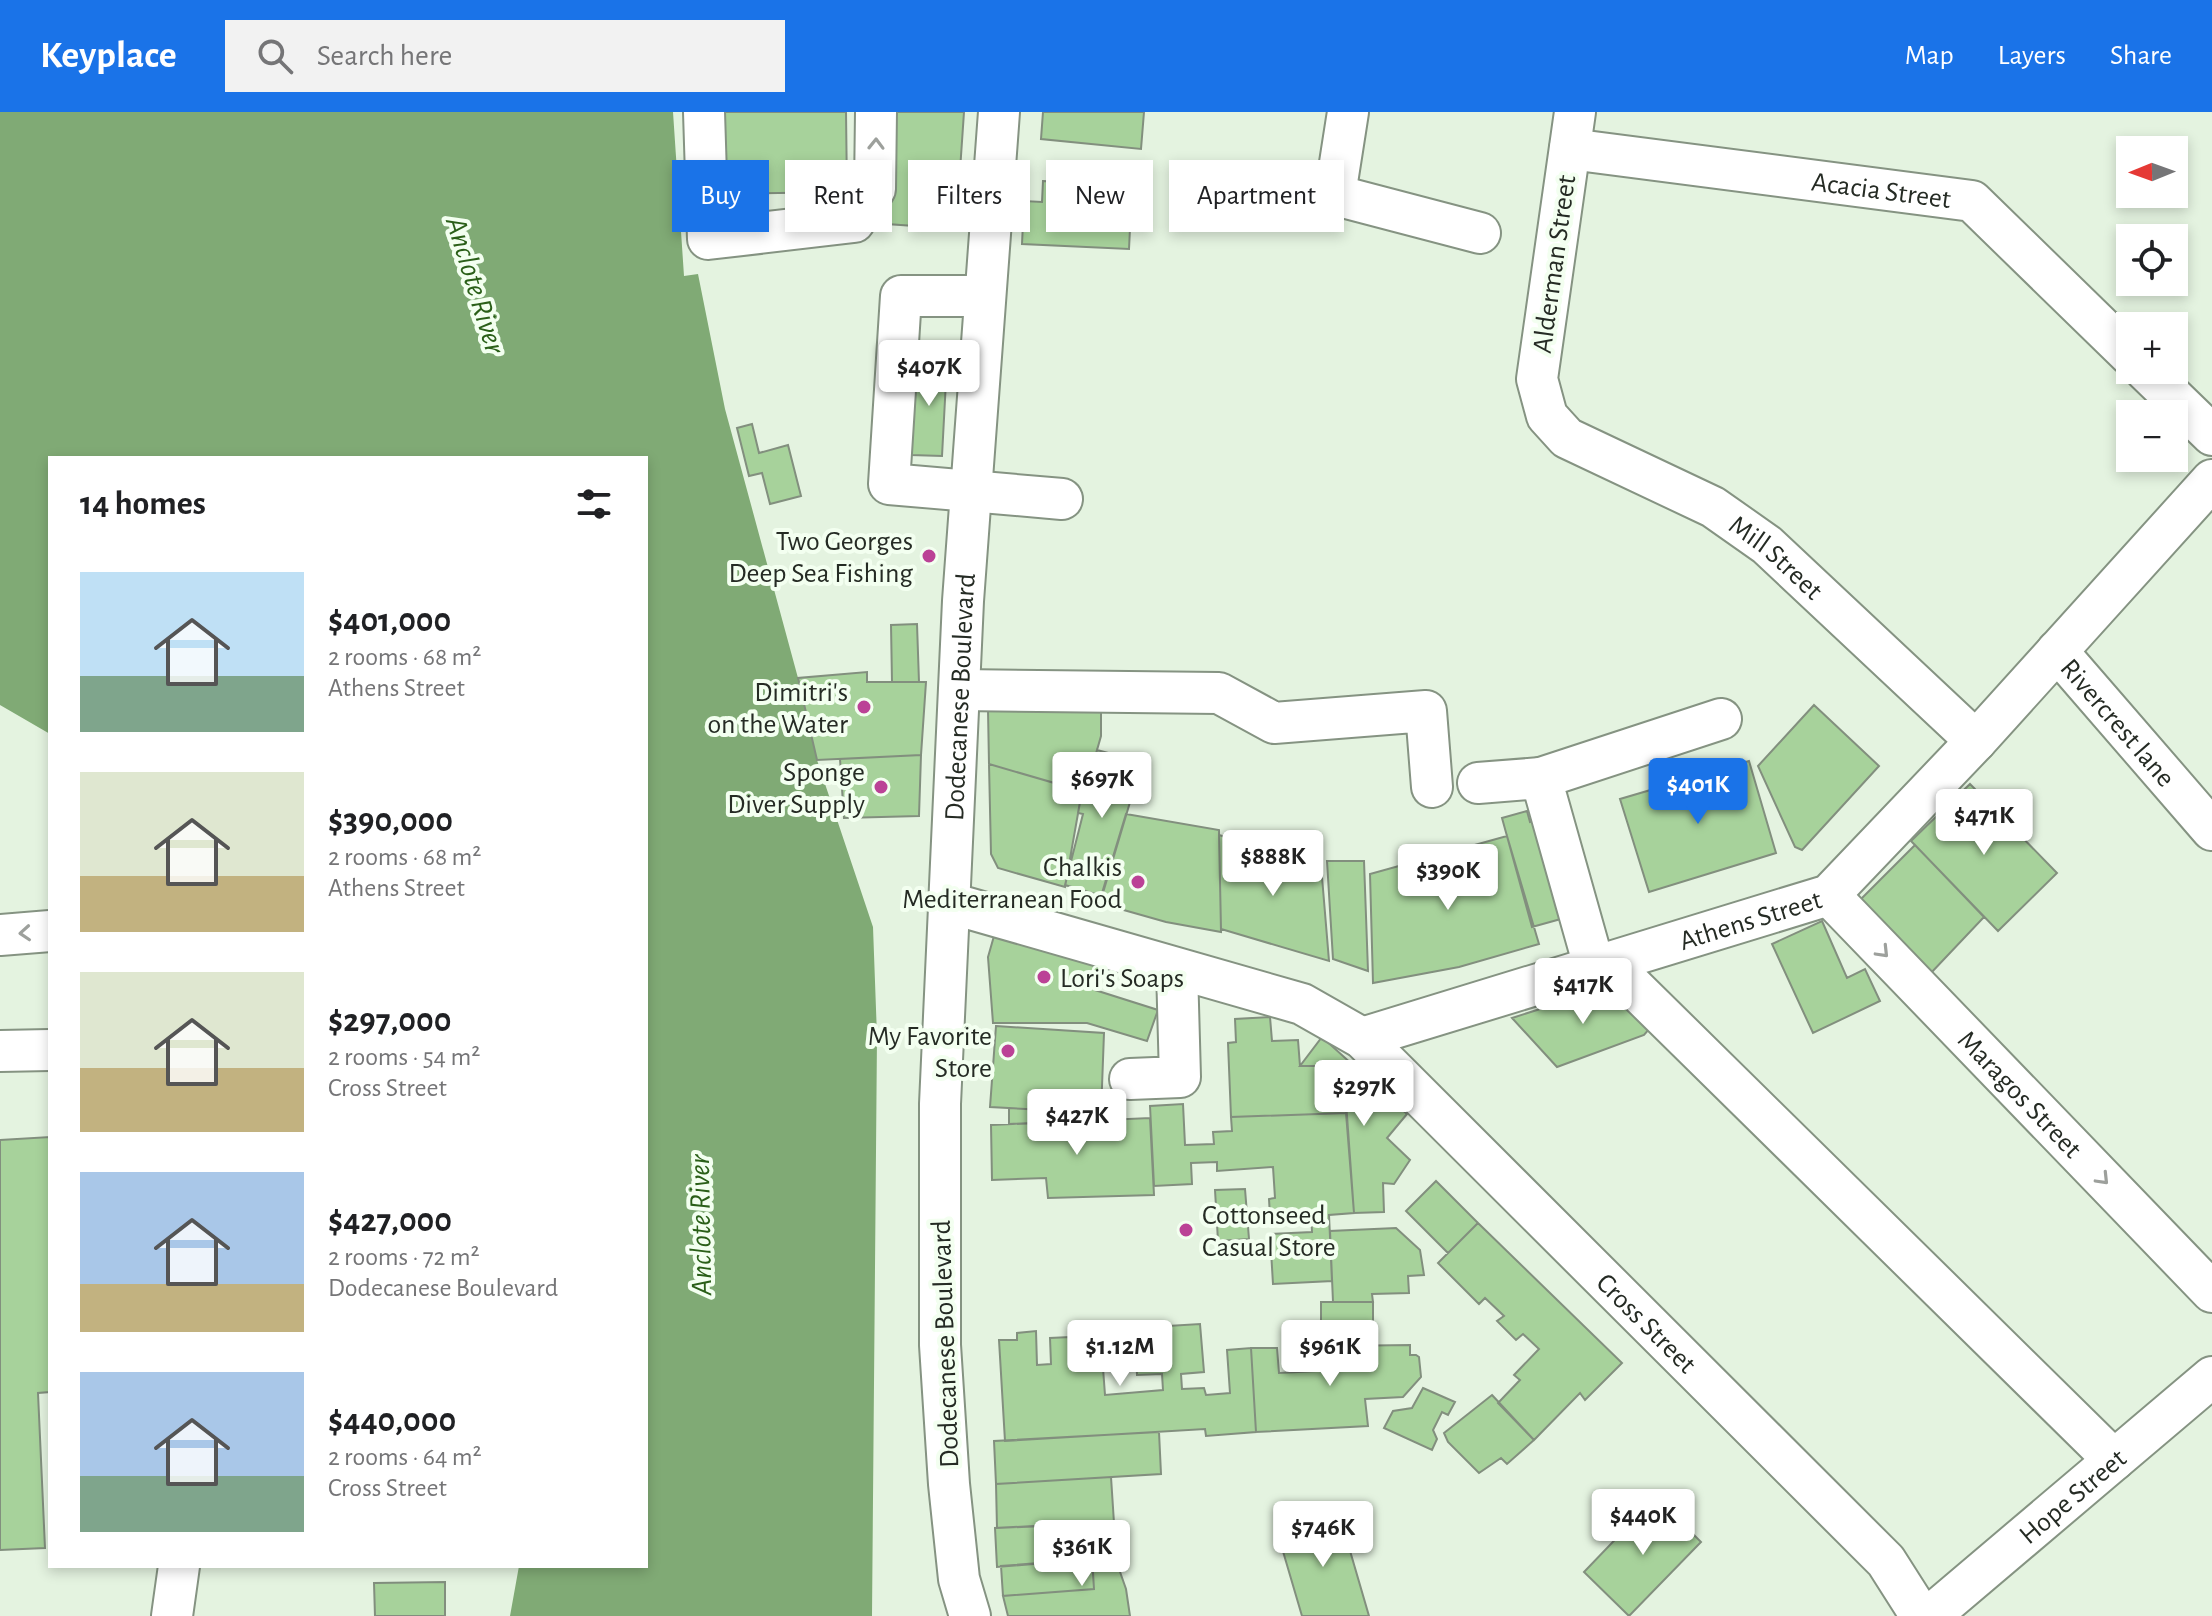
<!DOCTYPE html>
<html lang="en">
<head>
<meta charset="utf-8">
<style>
	body { margin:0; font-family:"Alegreya Sans",sans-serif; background:#f2f2f2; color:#202124; height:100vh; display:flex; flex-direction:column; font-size:30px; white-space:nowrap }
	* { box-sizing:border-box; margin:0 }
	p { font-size:26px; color:#757577 }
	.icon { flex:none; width:44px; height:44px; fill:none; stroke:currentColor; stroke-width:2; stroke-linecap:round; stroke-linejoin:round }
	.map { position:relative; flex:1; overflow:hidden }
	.sheet { position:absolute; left:48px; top:344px; width:600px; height:1112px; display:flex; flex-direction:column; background:#fff; border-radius:0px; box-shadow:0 4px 12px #0003 }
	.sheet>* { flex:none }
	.top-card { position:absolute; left:672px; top:48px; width:760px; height:72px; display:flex; gap:16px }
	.needle { width:52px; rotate:269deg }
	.buttons { position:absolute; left:2116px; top:24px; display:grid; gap:16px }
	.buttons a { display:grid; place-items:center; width:72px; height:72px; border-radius:0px; background:#fff; box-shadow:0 4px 12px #0003; font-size:40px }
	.price { position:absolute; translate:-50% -68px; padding:0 18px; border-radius:8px; background:#fff; color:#222; font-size:26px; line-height:52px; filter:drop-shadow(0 2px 4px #0008) }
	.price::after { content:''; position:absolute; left:50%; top:48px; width:24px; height:18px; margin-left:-12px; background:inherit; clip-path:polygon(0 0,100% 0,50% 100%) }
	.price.on { background:#1a73e8; color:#fff }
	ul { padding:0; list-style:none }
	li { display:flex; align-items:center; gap:24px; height:200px; padding:0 32px }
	li span { display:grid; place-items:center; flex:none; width:224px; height:160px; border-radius:0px; color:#555 }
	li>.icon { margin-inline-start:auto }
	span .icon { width:96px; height:96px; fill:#fffc; stroke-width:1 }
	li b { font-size:34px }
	h2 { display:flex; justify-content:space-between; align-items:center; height:96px; padding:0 32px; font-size:34px }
	.tag { padding:0 28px; border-radius:0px; background:#fff; box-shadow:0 4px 12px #0003; font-size:28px; line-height:72px }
	.tag.on { background:#1a73e8; color:#fff }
	header { display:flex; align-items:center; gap:48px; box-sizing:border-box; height:112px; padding:0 40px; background:#1a73e8; color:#fff }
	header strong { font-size:38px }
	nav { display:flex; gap:44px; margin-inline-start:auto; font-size:28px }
	.search { width:560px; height:72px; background:#f2f2f2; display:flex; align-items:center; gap:20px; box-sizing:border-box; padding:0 28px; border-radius:0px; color:#757577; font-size:30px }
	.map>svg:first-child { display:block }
	.water { fill:#80aa75 }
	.building { fill:#a7d29b; stroke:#828f7e; stroke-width:2 }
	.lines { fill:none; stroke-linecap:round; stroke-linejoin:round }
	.minor-casing { stroke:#859382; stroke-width:44 }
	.minor { stroke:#fff; stroke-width:40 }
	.oneway { stroke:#9da09c }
	.poi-dot { fill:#bb4296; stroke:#f3fff0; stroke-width:3 }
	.labels { text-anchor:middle; stroke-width:8; stroke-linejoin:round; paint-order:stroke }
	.street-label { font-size:28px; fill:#252b24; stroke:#f3fff0 }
	.poi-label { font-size:28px; fill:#252b24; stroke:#f3fff0; text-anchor:end }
	.water-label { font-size:30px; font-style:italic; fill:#2a5f18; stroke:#f3fff0 }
</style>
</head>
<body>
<header>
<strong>Keyplace</strong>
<div class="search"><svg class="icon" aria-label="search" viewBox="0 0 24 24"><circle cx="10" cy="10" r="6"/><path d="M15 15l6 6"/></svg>Search here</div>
<nav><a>Map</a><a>Layers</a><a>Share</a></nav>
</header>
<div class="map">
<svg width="2212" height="1504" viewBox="0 0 2212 1504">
	<rect width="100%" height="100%" fill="#e4f3e0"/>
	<path class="water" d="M 0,0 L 673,0 L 684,164 L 698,162 L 725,297 L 798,566 L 817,648 L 873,815 L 877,924 L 872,1504 L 510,1504 L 519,1454 L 646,1454 L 646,346 L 50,346 L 50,622 L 0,593 Z"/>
	<path class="building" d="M 716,0 L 846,0 L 847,80 L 717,82 Z
		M 895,0 L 964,0 L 956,117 L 887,112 Z
		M 1043,0 L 1144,0 L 1141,37 L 1041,27 Z
		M 1043,69 L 1103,72 L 1102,94 L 1131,96 L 1129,137 L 1022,132 L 1024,89 L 1042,90 Z
		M 916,249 L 947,250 L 942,344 L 911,343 Z
		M 752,312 L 759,341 L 788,333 L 801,384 L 770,392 L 762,361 L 749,364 L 737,316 Z
		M 917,512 L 919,570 L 892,570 L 891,513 Z
		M 867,560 L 867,570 L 926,570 L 921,643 L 817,648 L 798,566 Z
		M 1814,593 L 1879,654 L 1802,738 L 1795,735 L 1758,654 Z
		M 988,598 L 1101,599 L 1101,624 L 1085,680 L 989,652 Z
		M 1097,638 L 1142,650 L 1102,784 L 1065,773 L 1083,702 L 1078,701 L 1082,679 L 1085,680 Z
		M 921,643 L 919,704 L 844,706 L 840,647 Z
		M 1749,649 L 1776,741 L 1649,780 L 1620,687 Z
		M 989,652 L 1082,679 L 1065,775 L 998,756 L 991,742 Z
		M 1970,672 L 2057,761 L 1998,819 L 1911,729 Z
		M 1527,699 L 1530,710 L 1541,707 L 1568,805 L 1532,815 L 1502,706 Z
		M 1126,702 L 1219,718 L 1221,820 L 1166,810 L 1099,791 Z
		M 1219,723 L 1321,753 L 1329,849 L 1221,817 Z
		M 1507,724 L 1539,832 L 1459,855 L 1373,871 L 1370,762 Z
		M 1915,733 L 1984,805 L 1930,862 L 1859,789 Z
		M 1327,749 L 1364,749 L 1368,859 L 1333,847 Z
		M 1822,809 L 1847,866 L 1865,857 L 1880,889 L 1813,921 L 1772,832 Z
		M 994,824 L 1102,853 L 1095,878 L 1158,898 L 1147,929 L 1087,911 L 993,911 L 988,845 Z
		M 1612,874 L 1650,916 L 1644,923 L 1557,955 L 1512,906 Z
		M 1270,905 L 1272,929 L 1298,928 L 1300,954 L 1321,954 L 1322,978 L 1345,976 L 1346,1001 L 1231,1005 L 1228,931 L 1236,930 L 1235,907 Z
		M 996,914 L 1104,921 L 1101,1001 L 990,995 Z
		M 1322,925 L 1407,1002 L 1387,1026 L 1410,1048 L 1394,1072 L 1383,1071 L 1384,1100 L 1354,1101 L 1345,976 L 1322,978 L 1321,954 L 1300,954 Z
		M 1183,992 L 1185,1033 L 1214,1032 L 1213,1020 L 1232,1019 L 1231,1005 L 1346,1001 L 1354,1101 L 1329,1103 L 1332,1169 L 1273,1172 L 1270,1122 L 1312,1120 L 1311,1101 L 1270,1104 L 1269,1087 L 1275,1086 L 1273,1055 L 1217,1059 L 1217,1050 L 1191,1051 L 1192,1072 L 1154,1074 L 1150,994 Z
		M 1009,996 L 1101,1001 L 1101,1008 L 1009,1012 Z
		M 1150,1006 L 1154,1083 L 1048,1086 L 1046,1066 L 992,1068 L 991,1013 Z
		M 50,1025 L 50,1280 L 38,1281 L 45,1436 L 0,1438 L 0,1028 Z
		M 1436,1069 L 1478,1111 L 1448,1141 L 1406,1099 Z
		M 1245,1077 L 1249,1127 L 1218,1129 L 1215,1078 Z
		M 1478,1111 L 1622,1251 L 1585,1288 L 1580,1281 L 1534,1328 L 1498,1291 L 1520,1268 L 1514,1263 L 1539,1237 L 1523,1222 L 1516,1228 L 1497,1209 L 1504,1204 L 1485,1186 L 1479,1192 L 1438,1151 Z
		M 1396,1116 L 1420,1138 L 1424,1163 L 1408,1164 L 1409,1181 L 1372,1182 L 1373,1190 L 1333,1190 L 1330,1119 Z
		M 1321,1190 L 1373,1190 L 1373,1234 L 1321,1235 Z
		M 1200,1212 L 1204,1260 L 1181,1262 L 1182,1277 L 1204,1276 L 1206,1283 L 1230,1281 L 1227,1238 L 1251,1236 L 1256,1320 L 1206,1324 L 1205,1317 L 1005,1329 L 999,1228 L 1017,1228 L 1017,1221 L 1036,1219 L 1037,1253 L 1051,1252 L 1050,1226 L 1070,1225 L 1070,1232 L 1084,1231 L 1084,1223 L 1119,1221 L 1120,1256 L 1103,1256 L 1105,1283 L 1163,1278 L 1162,1262 L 1137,1263 L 1135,1216 Z
		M 1410,1233 L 1410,1243 L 1416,1243 L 1419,1245 L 1421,1265 L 1403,1285 L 1365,1287 L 1368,1314 L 1256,1320 L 1251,1236 L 1277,1236 L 1279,1261 L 1337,1258 L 1336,1234 Z
		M 1423,1276 L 1455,1290 L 1448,1303 L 1442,1300 L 1433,1318 L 1437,1327 L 1432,1338 L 1384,1316 L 1393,1299 L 1412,1296 Z
		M 1492,1283 L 1534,1328 L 1507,1352 L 1501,1346 L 1479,1361 L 1448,1330 L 1444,1321 Z
		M 1159,1320 L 1161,1362 L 996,1372 L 994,1329 Z
		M 1111,1365 L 1114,1411 L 997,1416 L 996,1372 Z
		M 1656,1385 L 1701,1430 L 1629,1504 L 1584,1460 Z
		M 1339,1401 L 1369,1504 L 1302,1504 L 1277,1419 Z
		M 1090,1411 L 1092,1447 L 997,1455 L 995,1416 Z
		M 1090,1411 L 1109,1411 L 1113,1440 L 1126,1477 L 1130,1504 L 1008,1504 L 1003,1484 L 1094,1477 Z
		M 1092,1447 L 1094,1477 L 1003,1484 L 1001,1454 Z
		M 445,1470 L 445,1504 L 375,1504 L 374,1471 Z"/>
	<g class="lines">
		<defs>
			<g id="minor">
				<path d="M 704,0 L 708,127 L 854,110 L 875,77 L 876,0"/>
				<path id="s1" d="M 1575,0 L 1537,267 L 1547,304 L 1567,326 L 1713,395 L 1767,433 L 1976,629"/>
				<path id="s2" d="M 1570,37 L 1972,89 L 2130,243"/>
				<path d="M 1264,75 L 1335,83 L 1348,0"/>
				<path d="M 1335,83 L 1480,121"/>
				<path d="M 985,184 L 901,184 L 889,372 L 1062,387"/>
				<path d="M 2145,258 L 2212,323"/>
				<path id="s3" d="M 2057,539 L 2212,718"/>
				<path d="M 960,578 L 1219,581 L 1274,611 L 1426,599 L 1432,675"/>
				<path d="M 1478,671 L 1541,666"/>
				<path id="s4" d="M 1829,783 L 2212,1180"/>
				<path id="s5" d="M 950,791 L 1302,892 L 1362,926 L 1886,1449 L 1921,1504"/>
				<path d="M 0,823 L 50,819"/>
				<path d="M 1608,850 L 2114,1348"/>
				<path d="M 1594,854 L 1541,666 L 1721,607"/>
				<path id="s6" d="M 1362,926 L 1829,783 L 1976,629 L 2212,368"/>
				<path d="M 0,939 L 50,938"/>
				<path d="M 1130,967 L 1180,965 L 1177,857"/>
				<path d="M 172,1504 L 179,1454"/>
				<path id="s7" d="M 970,1504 L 959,1467 L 949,1372 L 940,1233 L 940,992 L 963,489 L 999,0"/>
				<path id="s8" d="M 1930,1504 L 2212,1265"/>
			</g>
		</defs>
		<use href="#minor" class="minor-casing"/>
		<use href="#minor" class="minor"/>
	</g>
	<defs><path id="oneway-chevron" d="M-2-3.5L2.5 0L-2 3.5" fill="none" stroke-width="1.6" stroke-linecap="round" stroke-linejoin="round" transform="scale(2)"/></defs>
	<g class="oneway">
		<use href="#oneway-chevron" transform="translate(876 32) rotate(-89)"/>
		<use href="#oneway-chevron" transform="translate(25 821) rotate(176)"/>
		<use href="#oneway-chevron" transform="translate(1883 840) rotate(46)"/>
		<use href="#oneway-chevron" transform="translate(2103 1067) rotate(46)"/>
	</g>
	<g class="poi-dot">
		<circle cx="929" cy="444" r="8"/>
		<circle cx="864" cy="595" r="8"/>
		<circle cx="881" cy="675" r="8"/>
		<circle cx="1138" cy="770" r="8"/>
		<circle cx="1044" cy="865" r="8"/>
		<circle cx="1008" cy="939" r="8"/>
		<circle cx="1186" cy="1118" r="8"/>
	</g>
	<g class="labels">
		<g class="street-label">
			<text dy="10" stroke="none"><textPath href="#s2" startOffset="314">Acacia Street</textPath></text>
			<text transform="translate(1553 152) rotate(-82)" y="10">Alderman Street</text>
			<text dy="10" stroke="none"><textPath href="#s1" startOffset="580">Mill Street</textPath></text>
			<text dy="10" stroke="none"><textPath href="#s7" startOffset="922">Dodecanese Boulevard</textPath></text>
			<text dy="10" stroke="none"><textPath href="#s3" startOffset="94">Rivercrest lane</textPath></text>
			<text dy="10" stroke="none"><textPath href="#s6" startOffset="406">Athens Street</textPath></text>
			<text dy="10" stroke="none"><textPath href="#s4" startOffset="276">Maragos Street</textPath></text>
			<text dy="10" stroke="none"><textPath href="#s5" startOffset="838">Cross Street</textPath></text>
			<text transform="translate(944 1232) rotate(-92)" y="10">Dodecanese Boulevard</text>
			<text dy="10" stroke="none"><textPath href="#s8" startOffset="186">Hope Street</textPath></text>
		</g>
		<g class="poi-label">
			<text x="913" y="438">Two Georges<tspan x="913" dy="32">Deep Sea Fishing</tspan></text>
			<text x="848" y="589">Dimitri's<tspan x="848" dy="32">on the Water</tspan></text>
			<text x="865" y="669">Sponge<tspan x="865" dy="32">Diver Supply</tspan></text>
			<text x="1122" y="764">Chalkis<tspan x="1122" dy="32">Mediterranean Food</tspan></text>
			<text x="1060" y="875" text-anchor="start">Lori's Soaps</text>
			<text x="992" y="933">My Favorite<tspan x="992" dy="32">Store</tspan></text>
			<text x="1202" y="1112" text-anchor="start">Cottonseed<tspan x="1202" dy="32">Casual Store</tspan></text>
		</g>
		<g class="water-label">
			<text transform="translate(476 173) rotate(73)" y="10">Anclote River</text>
			<text transform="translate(700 1113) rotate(-91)" y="10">Anclote River</text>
		</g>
	</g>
</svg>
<div class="buttons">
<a><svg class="needle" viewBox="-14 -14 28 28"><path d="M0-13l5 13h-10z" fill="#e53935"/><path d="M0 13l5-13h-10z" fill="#757577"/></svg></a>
<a><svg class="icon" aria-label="locate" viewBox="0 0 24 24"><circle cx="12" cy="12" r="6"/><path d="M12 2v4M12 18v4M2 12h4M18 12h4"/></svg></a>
<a>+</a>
<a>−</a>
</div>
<b class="price" style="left:929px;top:296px">$407K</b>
<b class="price" style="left:1102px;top:708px">$697K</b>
<b class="price on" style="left:1698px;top:714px">$401K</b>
<b class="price" style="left:1984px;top:745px">$471K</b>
<b class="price" style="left:1273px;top:786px">$888K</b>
<b class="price" style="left:1448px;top:800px">$390K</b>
<b class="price" style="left:1583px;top:914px">$417K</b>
<b class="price" style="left:1364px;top:1016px">$297K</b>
<b class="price" style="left:1077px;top:1045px">$427K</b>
<b class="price" style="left:1120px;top:1276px">$1.12M</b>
<b class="price" style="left:1330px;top:1276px">$961K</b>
<b class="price" style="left:1643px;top:1445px">$440K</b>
<b class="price" style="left:1323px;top:1457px">$746K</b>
<b class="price" style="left:1082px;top:1476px">$361K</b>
<div class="top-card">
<a class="tag on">Buy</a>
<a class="tag">Rent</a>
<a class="tag">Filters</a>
<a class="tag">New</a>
<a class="tag">Apartment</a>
</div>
<section class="sheet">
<h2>14 homes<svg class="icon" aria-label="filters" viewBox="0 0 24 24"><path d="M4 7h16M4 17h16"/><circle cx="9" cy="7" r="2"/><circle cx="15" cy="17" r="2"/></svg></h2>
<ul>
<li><span style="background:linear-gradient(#bfe0f5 65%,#7fa58c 0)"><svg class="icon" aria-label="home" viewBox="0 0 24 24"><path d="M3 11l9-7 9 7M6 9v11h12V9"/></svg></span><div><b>$401,000</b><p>2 rooms · 68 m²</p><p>Athens Street</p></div></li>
<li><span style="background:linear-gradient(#dfe7d0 65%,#c2b280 0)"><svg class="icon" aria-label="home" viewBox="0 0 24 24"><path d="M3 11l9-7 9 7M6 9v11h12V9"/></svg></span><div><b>$390,000</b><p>2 rooms · 68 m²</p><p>Athens Street</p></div></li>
<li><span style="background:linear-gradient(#dfe7d0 60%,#c2b280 0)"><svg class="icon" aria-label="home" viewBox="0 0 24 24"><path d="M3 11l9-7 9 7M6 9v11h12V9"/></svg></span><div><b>$297,000</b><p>2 rooms · 54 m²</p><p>Cross Street</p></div></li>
<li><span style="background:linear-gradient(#a9c7e8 70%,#c2b280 0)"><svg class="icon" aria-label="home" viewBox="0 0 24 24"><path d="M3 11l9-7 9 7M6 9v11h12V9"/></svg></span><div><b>$427,000</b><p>2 rooms · 72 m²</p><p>Dodecanese Boulevard</p></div></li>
<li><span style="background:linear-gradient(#a9c7e8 65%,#7fa58c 0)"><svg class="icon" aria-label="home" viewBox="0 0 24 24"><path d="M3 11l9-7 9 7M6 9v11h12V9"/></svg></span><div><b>$440,000</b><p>2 rooms · 64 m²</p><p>Cross Street</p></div></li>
</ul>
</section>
</div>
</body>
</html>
